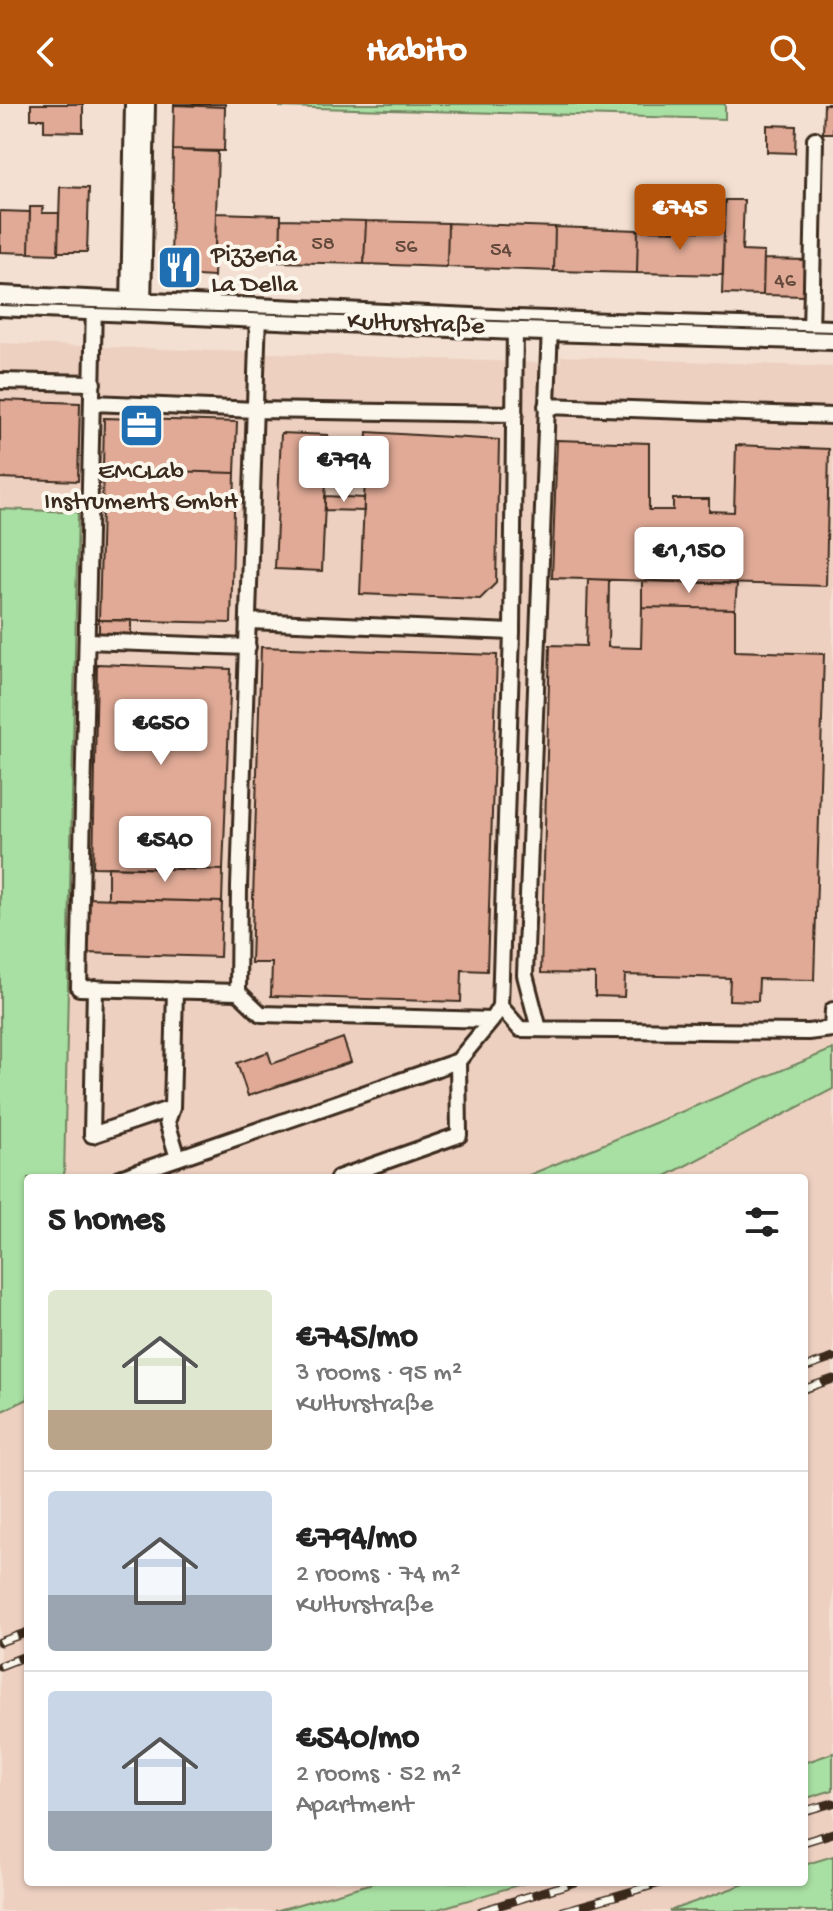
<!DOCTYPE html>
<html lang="en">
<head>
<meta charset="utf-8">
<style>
	body { margin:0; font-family:"Gochi Hand",sans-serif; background:#f6f6f6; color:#222; height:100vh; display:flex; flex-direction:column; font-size:30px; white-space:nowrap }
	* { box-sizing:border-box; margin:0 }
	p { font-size:26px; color:#767676 }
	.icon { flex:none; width:44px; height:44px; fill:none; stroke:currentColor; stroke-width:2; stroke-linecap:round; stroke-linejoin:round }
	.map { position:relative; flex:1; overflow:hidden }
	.sheet { position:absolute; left:24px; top:1070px; width:784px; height:712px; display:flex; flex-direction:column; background:#fff; border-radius:8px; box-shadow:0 2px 6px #0004 }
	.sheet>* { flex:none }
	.price { position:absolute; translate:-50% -68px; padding:0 18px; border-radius:8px; background:#fff; color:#222; font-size:26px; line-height:52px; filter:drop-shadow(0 2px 4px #0008) }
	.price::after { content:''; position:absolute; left:50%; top:48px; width:24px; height:18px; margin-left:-12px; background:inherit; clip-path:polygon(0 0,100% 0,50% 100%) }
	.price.current { background:#b45309; color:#fff }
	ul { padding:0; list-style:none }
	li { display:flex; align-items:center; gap:24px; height:200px; padding:0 24px }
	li+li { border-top:2px solid #e0e0e0 }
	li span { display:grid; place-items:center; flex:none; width:224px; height:160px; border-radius:8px; color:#555 }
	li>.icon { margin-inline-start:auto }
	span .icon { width:96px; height:96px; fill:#fffc; stroke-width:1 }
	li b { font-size:34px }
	h2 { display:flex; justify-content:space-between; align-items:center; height:96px; padding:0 24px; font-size:34px }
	header { display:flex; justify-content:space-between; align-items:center; height:104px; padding:0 24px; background:#b45309; color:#fff; font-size:36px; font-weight:800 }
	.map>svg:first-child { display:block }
	.built { fill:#edd0c0 }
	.green { fill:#a8dfa2; stroke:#728460; stroke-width:2 }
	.building { fill:#e0aa96; stroke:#3b2a1e; stroke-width:2 }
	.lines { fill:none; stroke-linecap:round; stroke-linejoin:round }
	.lane-casing { stroke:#3b2a1e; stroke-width:20 }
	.street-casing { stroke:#3b2a1e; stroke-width:34 }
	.lane { stroke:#fbf7ec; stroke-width:14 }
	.street { stroke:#fbf7ec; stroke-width:28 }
	.tram { stroke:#3b2a1e; stroke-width:2 }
	.rail-casing { stroke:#3b2a1e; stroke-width:9 }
	.rail { stroke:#fbf7ec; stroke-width:6; stroke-dasharray:18; stroke-linecap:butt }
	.labels { text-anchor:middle; stroke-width:8; stroke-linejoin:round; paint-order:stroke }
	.number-label { font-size:22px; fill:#644a3c }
	.poi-label { font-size:26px; fill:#3b2a1e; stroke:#fbf7ec; text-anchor:start }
	.street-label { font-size:26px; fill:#3b2a1e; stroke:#fbf7ec }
</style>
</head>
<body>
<header><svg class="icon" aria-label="back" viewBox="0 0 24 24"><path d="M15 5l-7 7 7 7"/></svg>Habito<svg class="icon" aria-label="search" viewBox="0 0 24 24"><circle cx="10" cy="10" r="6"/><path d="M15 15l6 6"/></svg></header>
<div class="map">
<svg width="833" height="1807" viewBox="0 0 833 1807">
	<rect width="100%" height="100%" fill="#f3e0d2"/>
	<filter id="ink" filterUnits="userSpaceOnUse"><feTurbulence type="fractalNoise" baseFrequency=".0125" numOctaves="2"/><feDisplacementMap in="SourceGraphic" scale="16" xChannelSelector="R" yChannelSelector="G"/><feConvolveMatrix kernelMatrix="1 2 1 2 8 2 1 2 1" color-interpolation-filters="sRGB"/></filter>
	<g filter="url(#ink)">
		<path class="built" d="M 0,239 L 548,259 L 561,259 L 561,252 L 833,263 L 833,1649 L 804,1659 L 804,1074 L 64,1074 L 78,409 L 0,405 Z
			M 28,1255 L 28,1778 L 376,1778 L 275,1807 L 0,1807 L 0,1265 Z
			M 833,1686 L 833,1752 L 804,1761 L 804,1695 Z
			M 528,1778 L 750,1778 L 669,1807 L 432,1807 Z"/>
		<path class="green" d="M 280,0 L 725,0 L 725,15 L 280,3 Z
			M 0,405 L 78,408 L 64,1074 L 28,1074 L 28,1295 L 0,1308 Z
			M 833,945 L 833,985 L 662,1074 L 522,1074 Z
			M 833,1649 L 833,1686 L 804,1695 L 804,1659 Z
			M 833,1752 L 833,1807 L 669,1807 L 750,1778 L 804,1778 L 804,1761 Z
			M 376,1778 L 528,1778 L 432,1807 L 275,1807 Z"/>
		<path class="building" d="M 31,0 L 83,0 L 83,28 L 44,27 L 44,15 L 31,15 Z
			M 174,0 L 225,0 L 225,3 L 174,1 Z
			M 824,0 L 833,0 L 833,29 L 823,29 Z
			M 174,1 L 225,3 L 224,47 L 173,46 Z
			M 767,21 L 796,22 L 795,49 L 767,48 Z
			M 173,46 L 218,48 L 214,173 L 178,171 L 171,162 Z
			M 60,83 L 89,84 L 87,148 L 58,148 Z
			M 725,96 L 744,96 L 742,147 L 764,148 L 763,191 L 722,190 Z
			M 30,103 L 43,103 L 42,109 L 59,109 L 58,150 L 29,149 Z
			M 0,107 L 30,108 L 29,149 L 0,148 Z
			M 216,109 L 281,111 L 280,158 L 225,155 L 226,151 L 215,150 Z
			M 281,115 L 366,117 L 364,160 L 280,158 Z
			M 366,117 L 448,119 L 447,163 L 364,160 Z
			M 448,119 L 555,123 L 554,167 L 447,163 Z
			M 555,123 L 638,126 L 637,169 L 554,167 Z
			M 638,126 L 724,128 L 723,171 L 637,169 Z
			M 764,155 L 806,156 L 805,192 L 763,191 Z
			M 0,296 L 80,299 L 78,377 L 0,374 Z
			M 104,314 L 237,318 L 235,369 L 103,365 Z
			M 367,328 L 499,336 L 496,479 L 480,495 L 360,490 Z
			M 281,329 L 328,331 L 322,467 L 275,465 Z
			M 557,336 L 649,339 L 649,406 L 673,406 L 673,395 L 709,395 L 709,407 L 734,408 L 736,341 L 829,345 L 826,482 L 552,474 Z
			M 103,365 L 235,369 L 231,519 L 99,516 Z
			M 325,392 L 364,394 L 364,407 L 325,406 Z
			M 588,475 L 609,476 L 608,543 L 641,544 L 642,503 L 735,505 L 735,547 L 824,550 L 814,876 L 759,875 L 758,897 L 729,896 L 730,874 L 625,871 L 624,893 L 595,892 L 595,870 L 541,869 L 550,541 L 586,542 Z
			M 642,477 L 737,480 L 735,505 L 642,503 Z
			M 99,516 L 131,516 L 131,533 L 99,533 Z
			M 261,543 L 497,551 L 487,867 L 462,866 L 461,898 L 271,892 L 272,859 L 251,859 Z
			M 97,560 L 231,565 L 223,766 L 93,763 Z
			M 108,763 L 223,766 L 222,798 L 108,795 Z
			M 85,794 L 222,798 L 220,853 L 84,849 Z
			M 343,934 L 351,958 L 248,992 L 237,959 L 268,948 L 272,960 Z"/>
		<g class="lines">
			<defs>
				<path id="lane" d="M 94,200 L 79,884 L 238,888
					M 258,210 L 239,783 L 238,888 L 261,910 L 492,916
					M 811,230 L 815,35
					M 0,277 L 93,279
					M 93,299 L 256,306 L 515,310
					M 546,302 L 833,312
					M 249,517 L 512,528
					M 87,537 L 248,543
					M 95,884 L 92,1031 L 172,1004 L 175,886
					M 500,902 L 520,925 L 808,928 L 832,925 L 833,906
					M 539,925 L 525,871 L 550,222
					M 172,1004 L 167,1018 L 178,1054
					M 120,1074 L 458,957 L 492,916 L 500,902 L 512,528 L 515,221
					M 338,1074 L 459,1031 L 458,957"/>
				<path id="street" d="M 0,197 L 515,221 L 833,231
					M 136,202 L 140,0"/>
			</defs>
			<use href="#lane" class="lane-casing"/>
			<use href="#street" class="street-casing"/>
			<use href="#lane" class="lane"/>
			<use href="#street" class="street"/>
			<path class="tram" d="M 0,201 L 833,228"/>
			<defs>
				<path id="rail" d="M 804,1264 L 833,1254
					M 804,1285 L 833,1275
					M 0,1538 L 28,1528
					M 0,1562 L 28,1551
					M 804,1707 L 833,1699
					M 804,1738 L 833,1729
					M 481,1807 L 575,1778
					M 563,1807 L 664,1778"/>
			</defs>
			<use href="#rail" class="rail-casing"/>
			<use href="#rail" class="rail"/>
		</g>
	</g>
	<defs>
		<symbol id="restaurant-square" viewBox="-11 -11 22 22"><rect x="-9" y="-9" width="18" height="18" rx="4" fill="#1f6fb2" stroke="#fbf7ec"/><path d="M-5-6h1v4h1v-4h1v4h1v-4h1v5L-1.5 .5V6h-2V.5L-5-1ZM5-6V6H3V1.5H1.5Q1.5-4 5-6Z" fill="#fff"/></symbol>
		<symbol id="office-square" viewBox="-11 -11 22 22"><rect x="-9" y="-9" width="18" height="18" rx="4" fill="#1f6fb2" stroke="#fbf7ec"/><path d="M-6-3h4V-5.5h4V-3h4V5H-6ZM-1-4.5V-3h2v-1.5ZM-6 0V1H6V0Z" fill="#fff"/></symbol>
	</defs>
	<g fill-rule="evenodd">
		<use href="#restaurant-square" x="154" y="138" width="51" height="51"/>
		<use href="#office-square" x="116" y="296" width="51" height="51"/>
	</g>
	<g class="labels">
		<g class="number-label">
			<text x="323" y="145">58</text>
			<text x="406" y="148">56</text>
			<text x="501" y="151">54</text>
			<text x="785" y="182">46</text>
		</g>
		<g class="poi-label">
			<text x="211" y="157">Pizzeria<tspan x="211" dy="30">La Della</tspan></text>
			<text x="141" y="374" text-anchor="middle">EMCLab<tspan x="141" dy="30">Instruments GmbH</tspan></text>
		</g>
		<g class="street-label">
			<text transform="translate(416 217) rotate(2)" y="9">Kulturstraße</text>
		</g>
	</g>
</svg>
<b class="price current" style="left:680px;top:148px">€745</b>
<b class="price" style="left:344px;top:400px">€794</b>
<b class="price" style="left:689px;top:491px">€1,150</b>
<b class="price" style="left:161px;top:663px">€650</b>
<b class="price" style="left:165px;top:780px">€540</b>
<section class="sheet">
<h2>5 homes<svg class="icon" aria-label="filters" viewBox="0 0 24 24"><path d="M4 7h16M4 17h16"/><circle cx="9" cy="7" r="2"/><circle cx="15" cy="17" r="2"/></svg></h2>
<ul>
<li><span style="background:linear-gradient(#dfe7d0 75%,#b9a48a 0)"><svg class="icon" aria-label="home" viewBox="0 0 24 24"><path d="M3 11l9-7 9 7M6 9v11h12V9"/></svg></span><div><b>€745/mo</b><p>3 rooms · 95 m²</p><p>Kulturstraße</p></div></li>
<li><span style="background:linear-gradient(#c9d6e8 65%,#9aa5b1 0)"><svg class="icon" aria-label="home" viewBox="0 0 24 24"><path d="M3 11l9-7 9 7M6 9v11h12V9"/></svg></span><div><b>€794/mo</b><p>2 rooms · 74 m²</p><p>Kulturstraße</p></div></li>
<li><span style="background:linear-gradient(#c9d6e8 75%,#9aa5b1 0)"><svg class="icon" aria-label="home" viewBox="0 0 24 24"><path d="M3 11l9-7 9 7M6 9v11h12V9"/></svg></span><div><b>€540/mo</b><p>2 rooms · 52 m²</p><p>Apartment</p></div></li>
</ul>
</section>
</div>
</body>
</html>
